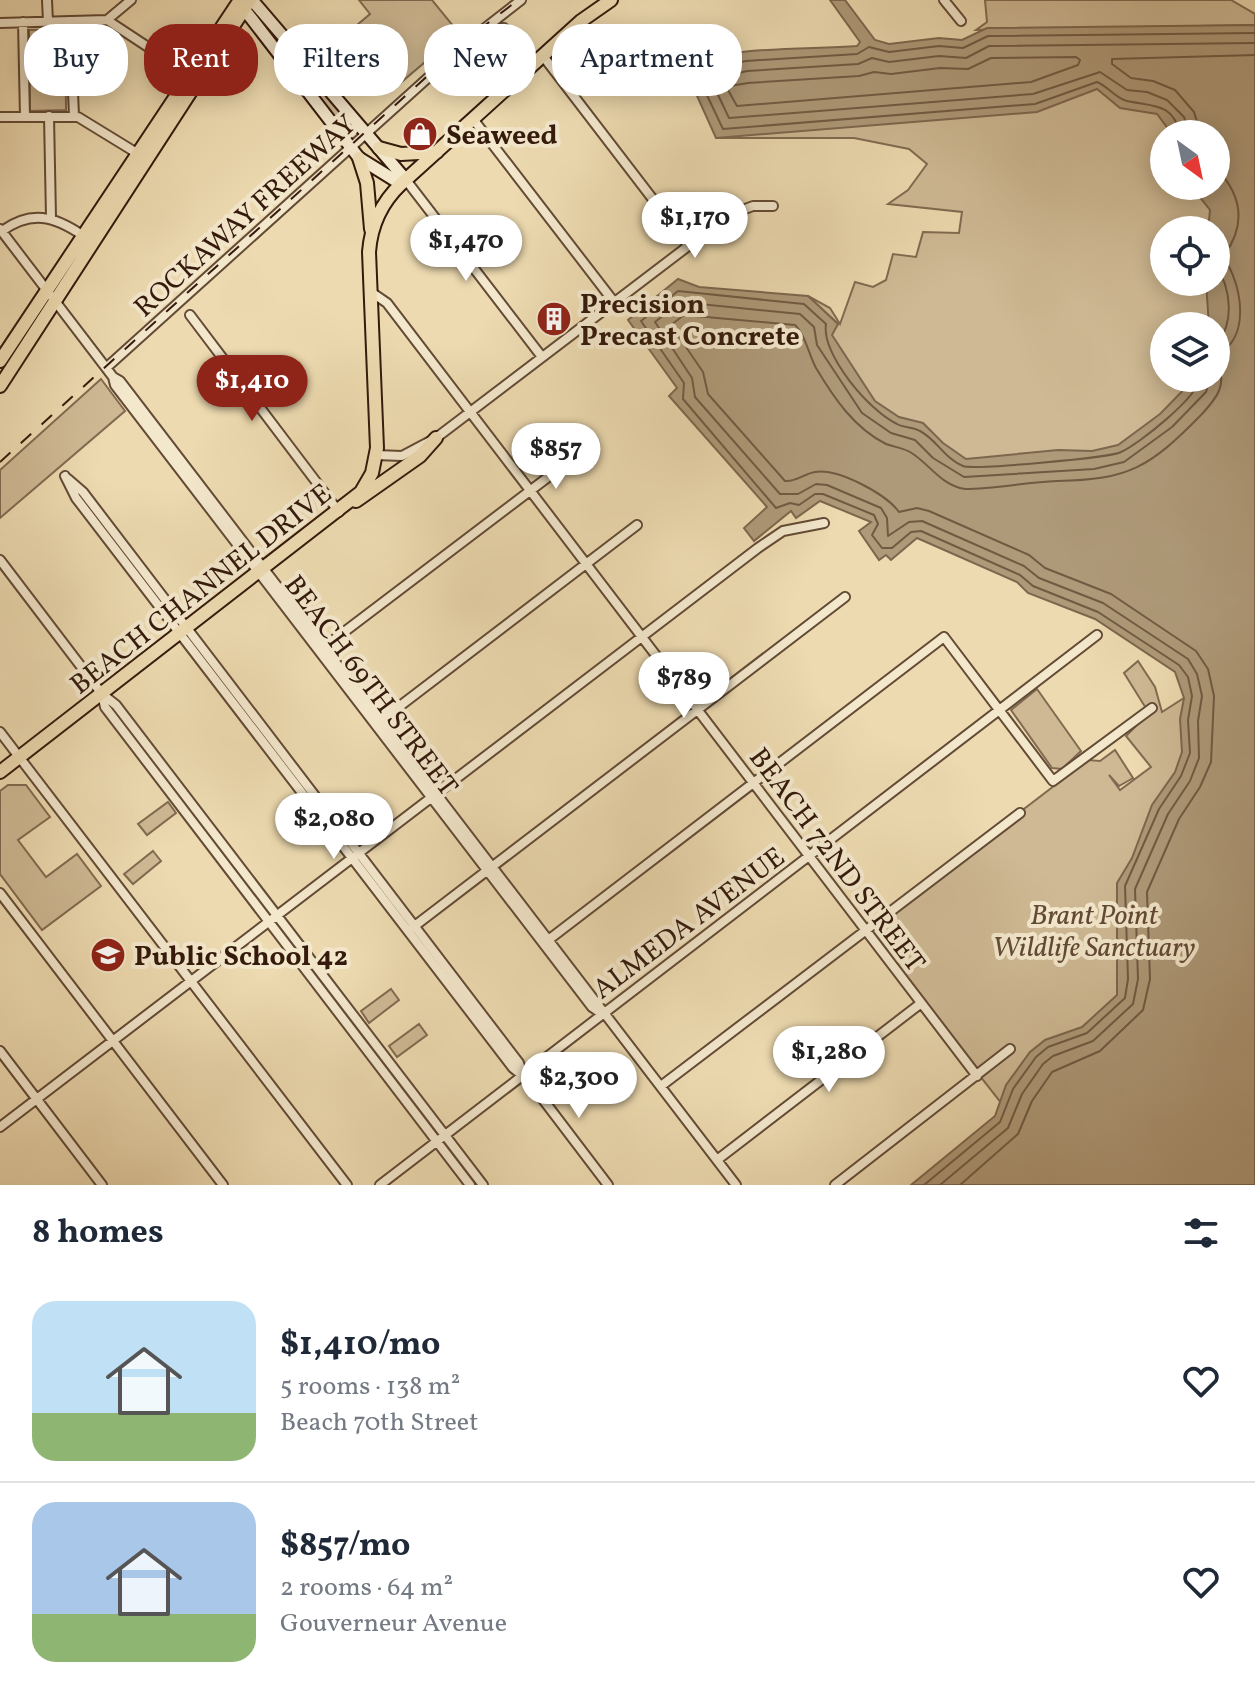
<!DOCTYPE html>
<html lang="en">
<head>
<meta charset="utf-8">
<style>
	body { margin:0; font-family:Vollkorn,serif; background:#f6f6f7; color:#1f2937; height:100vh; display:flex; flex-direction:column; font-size:30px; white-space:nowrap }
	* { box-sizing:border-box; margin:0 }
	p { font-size:26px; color:#747a83 }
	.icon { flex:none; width:44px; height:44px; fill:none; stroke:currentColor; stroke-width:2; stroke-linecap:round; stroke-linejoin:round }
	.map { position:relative; height:1185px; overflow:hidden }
	.details { display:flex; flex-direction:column; background:#fff; flex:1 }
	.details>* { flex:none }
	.hud { position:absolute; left:24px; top:24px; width:800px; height:72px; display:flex; gap:16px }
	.needle { width:52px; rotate:147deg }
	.buttons { position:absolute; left:1150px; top:120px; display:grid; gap:16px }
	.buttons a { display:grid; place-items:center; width:80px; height:80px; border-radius:50%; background:#fff; box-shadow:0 4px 20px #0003; font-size:40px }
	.price { position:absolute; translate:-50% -68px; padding:0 18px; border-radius:28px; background:#fff; color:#222; font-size:26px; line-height:52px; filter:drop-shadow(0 2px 4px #0008) }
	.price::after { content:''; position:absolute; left:50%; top:48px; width:24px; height:18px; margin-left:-12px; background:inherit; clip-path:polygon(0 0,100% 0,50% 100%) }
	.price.on { background:#8f2418; color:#fff }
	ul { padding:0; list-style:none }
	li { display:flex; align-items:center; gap:24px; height:200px; padding:0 32px }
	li+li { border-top:2px solid #e0e1e3 }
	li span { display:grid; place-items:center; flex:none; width:224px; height:160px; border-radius:24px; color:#555 }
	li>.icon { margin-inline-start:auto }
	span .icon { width:96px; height:96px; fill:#fffc; stroke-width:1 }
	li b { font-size:34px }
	h2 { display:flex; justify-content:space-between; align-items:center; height:96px; padding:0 32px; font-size:34px }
	.tag { padding:0 28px; border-radius:32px; background:#fff; box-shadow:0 4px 20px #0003; font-size:28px; line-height:72px }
	.tag.on { background:#8f2418; color:#fff }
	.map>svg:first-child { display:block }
	.green { fill:#ceb994; stroke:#816a50; stroke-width:2 }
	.water { fill:#ae9978; stroke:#7d664d; stroke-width:2 }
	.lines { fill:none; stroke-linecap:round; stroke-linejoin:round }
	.shore { stroke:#715a42; stroke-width:2 }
	.street-casing { stroke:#624a35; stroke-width:12 }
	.secondary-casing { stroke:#341a0c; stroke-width:15 }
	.primary-casing { stroke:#341a0c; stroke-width:16 }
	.street { stroke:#f3e7cc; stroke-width:8 }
	.secondary { stroke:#f3e7cc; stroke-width:11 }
	.primary { stroke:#eddab0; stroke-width:12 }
	.rail { stroke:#341a0c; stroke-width:2; stroke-dasharray:14 14; stroke-linecap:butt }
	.labels { text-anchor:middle; stroke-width:8; stroke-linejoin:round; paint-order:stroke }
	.poi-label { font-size:28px; font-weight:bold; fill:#341a0c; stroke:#f3e7cc; text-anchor:start }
	.street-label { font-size:28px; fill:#341a0c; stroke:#f3e7cc }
	.park-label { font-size:28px; font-style:italic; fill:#624a35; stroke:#f3e7cc }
</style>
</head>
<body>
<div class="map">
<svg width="1255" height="1185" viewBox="0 0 1255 1185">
	<rect width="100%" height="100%" fill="#eddab0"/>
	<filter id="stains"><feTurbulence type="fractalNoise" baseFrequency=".0025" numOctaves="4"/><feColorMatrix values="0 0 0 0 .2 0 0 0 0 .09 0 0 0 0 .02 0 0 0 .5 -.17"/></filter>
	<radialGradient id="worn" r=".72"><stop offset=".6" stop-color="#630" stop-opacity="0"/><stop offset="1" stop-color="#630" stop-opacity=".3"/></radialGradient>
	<path class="green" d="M 359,0 L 432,0 L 459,33 L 398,85 L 351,30 L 370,14 Z
		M 985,0 L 1231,0 L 1255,14 L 1255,25 L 976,30 L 987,22 Z
		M 262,18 L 356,129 L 348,136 L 258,21 Z
		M 65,29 L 66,110 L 30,111 L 29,30 Z
		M 1094,81 L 1155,97 L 1180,134 L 1164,134 L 1164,186 L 1207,186 L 1216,230 L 1164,230 L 1164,282 L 1216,282 L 1216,326 L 1164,326 L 1164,378 L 1202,378 L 1162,421 L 1117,450 L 988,471 L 887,420 L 829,337 L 838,324 L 808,296 L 830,308 L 840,324 L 855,282 L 873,287 L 886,280 L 893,254 L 916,257 L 923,232 L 959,233 L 962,212 L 888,204 L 908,190 L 927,164 L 909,149 L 854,138 L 716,138 Z
		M 101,379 L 125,411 L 0,518 L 0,470 Z
		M 1138,661 L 1155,687 L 1162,712 L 1184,698 L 1255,747 L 1035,1146 L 865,930 L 1088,760 L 1100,761 L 1115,750 L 1133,778 L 1119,786 L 1109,775 L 1120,790 L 1151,767 L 1126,736 L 1149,713 L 1124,673 Z
		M 1037,689 L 1081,751 L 1062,769 L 1052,768 L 1011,710 Z
		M 8,785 L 26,785 L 50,817 L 18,840 L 46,877 L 77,854 L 101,886 L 42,930 L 0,874 L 0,791 Z
		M 168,802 L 176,813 L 147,835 L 138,824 Z
		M 153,851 L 161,861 L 133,884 L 124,874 Z
		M 391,989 L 399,1000 L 369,1023 L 361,1011 Z
		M 419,1024 L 427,1035 L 397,1057 L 389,1046 Z"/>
	<path class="water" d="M 830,0 L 845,0 L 875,40 L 889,44 L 939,38 L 962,40 L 987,28 L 1255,25 L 1255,1185 L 911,1185 L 995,1116 L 1006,1085 L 1030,1052 L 1045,1040 L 1082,1027 L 1117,995 L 1117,883 L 1132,858 L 1152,805 L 1175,772 L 1182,752 L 1180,719 L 1184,698 L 1175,672 L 1095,619 L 1028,593 L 1017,582 L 917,538 L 891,560 L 886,555 L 879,560 L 859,531 L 871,522 L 820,501 L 796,518 L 791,511 L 754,541 L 744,528 L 767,507 L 669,396 L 677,388 L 628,320 L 678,279 L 699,287 L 808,296 L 838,324 L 832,335 L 875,401 L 899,417 L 923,423 L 943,443 L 966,459 L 1058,450 L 1092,451 L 1118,445 L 1160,414 L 1195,378 L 1216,378 L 1216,326 L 1209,326 L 1206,282 L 1216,282 L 1216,230 L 1208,230 L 1210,210 L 1191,186 L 1216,186 L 1216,134 L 1172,134 L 1157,114 L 1120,108 L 1097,89 L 1037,112 L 716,138 L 684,67 C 729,45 806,50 857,46 L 860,42 Z"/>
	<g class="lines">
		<path class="shore" d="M 1076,57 L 1080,60 L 1078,65 L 1031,82 L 737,106 L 728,90 L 730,86 L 748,83 L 859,76 L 874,72 L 891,74 L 940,68 L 968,69 L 991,58 Z
			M 1179,134 C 1175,100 1145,107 1124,100 C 1114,96 1107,86 1097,82 L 1035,104 L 723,129 L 696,72 L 746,61 L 857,54 L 869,47 L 889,52 L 939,46 L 963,48 L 988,36 L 1255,33
			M 1189,134 L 1184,117 L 1167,100 L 1147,92 L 1127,90 L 1100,72 L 1033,94 L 729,118 L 711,80 L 747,71 L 858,64 L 872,58 L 889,62 L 939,56 L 966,58 L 989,46 L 1255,43
			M 1201,134 L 1194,112 L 1175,90 L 1153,81 L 1131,78 L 1112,64 L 1112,59 L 1255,55
			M 1216,168 C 1243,196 1246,226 1223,257 C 1242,283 1252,339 1216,355
			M 1216,268 C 1231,284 1235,328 1216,342
			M 924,1185 L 1000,1122 L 1013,1089 L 1036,1057 L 1048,1047 L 1087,1033 L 1125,998 L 1128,979 L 1125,886 L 1159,809 L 1181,776 L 1190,753 L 1188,720 L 1192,696 L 1188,677 L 1179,665 L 1098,612 L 1033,586 L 1020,575 L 921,531 L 911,532 L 892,548 L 882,548 L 872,535 L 878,524 L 874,515 L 823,494 L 815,494 L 799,505 L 790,503 L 776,508 L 683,399 L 684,383 L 641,321 L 678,291 L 804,304 L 826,324 C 821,354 869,411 897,424 C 904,428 914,427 920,431 C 936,439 945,459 963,466 C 973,470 1109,458 1121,452 C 1139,444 1198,397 1200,378
			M 940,1185 L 1008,1128 L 1022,1094 L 1043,1064 L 1053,1056 L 1093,1041 L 1133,1004 L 1138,979 L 1135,889 L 1168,814 L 1190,781 L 1199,758 L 1198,721 L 1202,696 L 1197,674 L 1188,659 L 1103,603 L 1039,578 L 1024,566 L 922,521 L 909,522 L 888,536 L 887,518 L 881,508 L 827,485 L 816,484 L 798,494 L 780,494 L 695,397 L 692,378 L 655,322 L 680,302 L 800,314 L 814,327 L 817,345 L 862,413 L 891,433 L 915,440 L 933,458 L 964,477 L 1094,469 L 1124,462 L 1172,427 L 1206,392 L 1210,378
			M 960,1185 L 1018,1134 L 1032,1101 L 1052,1072 L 1100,1051 L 1143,1010 L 1150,979 L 1147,892 L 1179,819 L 1200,787 L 1211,762 L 1214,696 L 1208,669 L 1196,651 L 1111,594 L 1045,568 L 1029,555 L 929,511 L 917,508 L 899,512 C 886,494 838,468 815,472 C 803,474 797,482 785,481 L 708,394 L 703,372 L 671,325 L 684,315 L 795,325 C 805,334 809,355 816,368 C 834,398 854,428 886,444 C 894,447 903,448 910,452 C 929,463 940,485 965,489 C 996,489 1026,482 1057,481 C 1129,480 1150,467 1201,415 C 1216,399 1229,384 1216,362"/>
		<defs>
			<path id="street" d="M 47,0 L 48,22
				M 944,0 L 961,21
				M 107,20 L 189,74
				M 70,21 L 74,116
				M 23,22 L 25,117
				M 0,23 L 107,20 L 131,0
				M 504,28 L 534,64
				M 543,56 L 688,245
				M 49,116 L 51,218
				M 0,117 L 78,117 L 140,155
				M 473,119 L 614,302
				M 406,180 L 542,357
				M 0,229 L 113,377 L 115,385 L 592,1007 L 602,1014
				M 2,231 C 31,210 54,216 82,235
				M 371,292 L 387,303 L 977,1076
				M 190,315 L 339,512
				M 106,368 L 471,39 L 521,0
				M 113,377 L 120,381 L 736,1185
				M 376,455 L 402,456 L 436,438 L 729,215 L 753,206 L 773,206
				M 65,476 L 76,498 L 513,1068 L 529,1081 L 608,1185
				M 68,479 L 83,492 L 519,1063 L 523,1074
				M 0,560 L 102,694 L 116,705 L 483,1185
				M 323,648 L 564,465
				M 102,694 L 105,707 L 470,1185
				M 379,722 L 637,525
				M 0,732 L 347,1185
				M 0,893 L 223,1185
				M 412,928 L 845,597
				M 547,941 L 944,637 L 1053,781 L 1152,708
				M 0,1051 L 102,1185
				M 661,1086 L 1020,813
				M 0,1127 L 758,548 L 783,531 L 824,523
				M 717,1160 L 920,1004
				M 380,1185 L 1097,635
				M 835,1185 L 1010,1049"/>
			<path id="secondary" d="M 252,0 L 406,180
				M 241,5 L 359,158 L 401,184"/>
			<path id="primary" d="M 379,148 L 401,154 L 437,152
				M 359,158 L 367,183 L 371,229
				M 0,361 L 240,0
				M 0,386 L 250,0
				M 356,501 L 420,456 L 436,438
				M 0,772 L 361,492 L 372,473 L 377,448 L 369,252 C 371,225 381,203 401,184 L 581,21 L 611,0"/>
		</defs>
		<use href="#street" class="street-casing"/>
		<use href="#secondary" class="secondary-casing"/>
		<use href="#primary" class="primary-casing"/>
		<use href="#street" class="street"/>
		<use href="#secondary" class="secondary"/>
		<use href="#primary" class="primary"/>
		<path class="rail" d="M 0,462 L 475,33 L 518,0"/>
	</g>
	<defs>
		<symbol id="shop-disc" viewBox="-11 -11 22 22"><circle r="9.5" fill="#8f2418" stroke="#f3e7cc"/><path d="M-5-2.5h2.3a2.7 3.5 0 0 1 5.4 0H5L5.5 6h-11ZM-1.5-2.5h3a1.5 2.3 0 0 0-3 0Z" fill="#fff"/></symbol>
		<symbol id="building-disc" viewBox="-11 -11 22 22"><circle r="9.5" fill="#8f2418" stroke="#f3e7cc"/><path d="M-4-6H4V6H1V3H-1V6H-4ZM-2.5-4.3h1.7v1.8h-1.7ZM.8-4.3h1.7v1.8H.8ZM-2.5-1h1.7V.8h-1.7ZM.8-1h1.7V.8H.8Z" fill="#fff"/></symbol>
		<symbol id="school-disc" viewBox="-11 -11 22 22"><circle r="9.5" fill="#8f2418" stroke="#f3e7cc"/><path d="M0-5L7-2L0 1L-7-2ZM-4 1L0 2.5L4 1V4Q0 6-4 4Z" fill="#fff"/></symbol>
	</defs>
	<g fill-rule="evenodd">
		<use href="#shop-disc" x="400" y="114" width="40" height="40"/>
		<use href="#building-disc" x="534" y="299" width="40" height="40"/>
		<use href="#school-disc" x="88" y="935" width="40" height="40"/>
	</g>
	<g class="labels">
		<g class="poi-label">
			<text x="446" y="144">Seaweed</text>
			<text x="580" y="313">Precision<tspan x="580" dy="32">Precast Concrete</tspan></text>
			<text x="134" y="965">Public School 42</text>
		</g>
		<g class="street-label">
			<text transform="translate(244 215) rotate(-42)" y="10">ROCKAWAY FREEWAY</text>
			<text transform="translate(200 588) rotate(-38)" y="10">BEACH CHANNEL DRIVE</text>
			<text transform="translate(372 685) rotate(53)" y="10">BEACH 69TH STREET</text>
			<text transform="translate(838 859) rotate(53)" y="10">BEACH 72ND STREET</text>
			<text transform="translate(688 922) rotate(-37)" y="10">ALMEDA AVENUE</text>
		</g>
		<g class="park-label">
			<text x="1094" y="924">Brant Point<tspan x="1094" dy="32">Wildlife Sanctuary</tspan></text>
		</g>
	</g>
	<rect width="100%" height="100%" filter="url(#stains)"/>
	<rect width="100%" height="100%" fill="url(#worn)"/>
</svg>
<div class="buttons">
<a><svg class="needle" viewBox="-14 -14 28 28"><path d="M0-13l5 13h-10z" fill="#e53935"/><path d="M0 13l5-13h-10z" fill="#747a83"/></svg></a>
<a><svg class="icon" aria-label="locate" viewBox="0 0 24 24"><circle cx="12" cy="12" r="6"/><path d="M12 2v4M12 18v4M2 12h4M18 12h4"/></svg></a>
<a><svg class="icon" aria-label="layers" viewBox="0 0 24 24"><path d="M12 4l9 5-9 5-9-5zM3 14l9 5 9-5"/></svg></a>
</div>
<b class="price" style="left:695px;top:260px">$1,170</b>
<b class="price" style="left:466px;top:283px">$1,470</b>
<b class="price on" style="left:252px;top:423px">$1,410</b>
<b class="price" style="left:556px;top:491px">$857</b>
<b class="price" style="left:684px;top:720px">$789</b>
<b class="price" style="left:334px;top:861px">$2,080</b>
<b class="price" style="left:829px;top:1094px">$1,280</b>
<b class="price" style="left:579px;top:1120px">$2,300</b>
<div class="hud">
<a class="tag">Buy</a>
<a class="tag on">Rent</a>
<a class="tag">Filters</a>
<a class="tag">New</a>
<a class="tag">Apartment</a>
</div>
</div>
<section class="details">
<h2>8 homes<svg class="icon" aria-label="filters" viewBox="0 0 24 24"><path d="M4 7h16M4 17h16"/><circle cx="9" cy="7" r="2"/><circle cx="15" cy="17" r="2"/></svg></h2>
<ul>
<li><span style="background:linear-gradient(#bfe0f5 70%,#8fb573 0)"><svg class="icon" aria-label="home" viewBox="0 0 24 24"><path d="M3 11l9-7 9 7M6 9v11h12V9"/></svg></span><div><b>$1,410/mo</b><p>5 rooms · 138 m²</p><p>Beach 70th Street</p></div><svg class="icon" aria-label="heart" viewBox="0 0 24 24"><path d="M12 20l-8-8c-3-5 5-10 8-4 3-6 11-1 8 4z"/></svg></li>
<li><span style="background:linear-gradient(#a9c7e8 70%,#8fb573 0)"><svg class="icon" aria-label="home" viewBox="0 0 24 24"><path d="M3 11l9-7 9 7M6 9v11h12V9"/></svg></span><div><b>$857/mo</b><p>2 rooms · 64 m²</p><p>Gouverneur Avenue</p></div><svg class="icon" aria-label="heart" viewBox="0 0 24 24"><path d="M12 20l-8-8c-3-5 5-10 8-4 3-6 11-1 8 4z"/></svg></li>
</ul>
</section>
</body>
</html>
